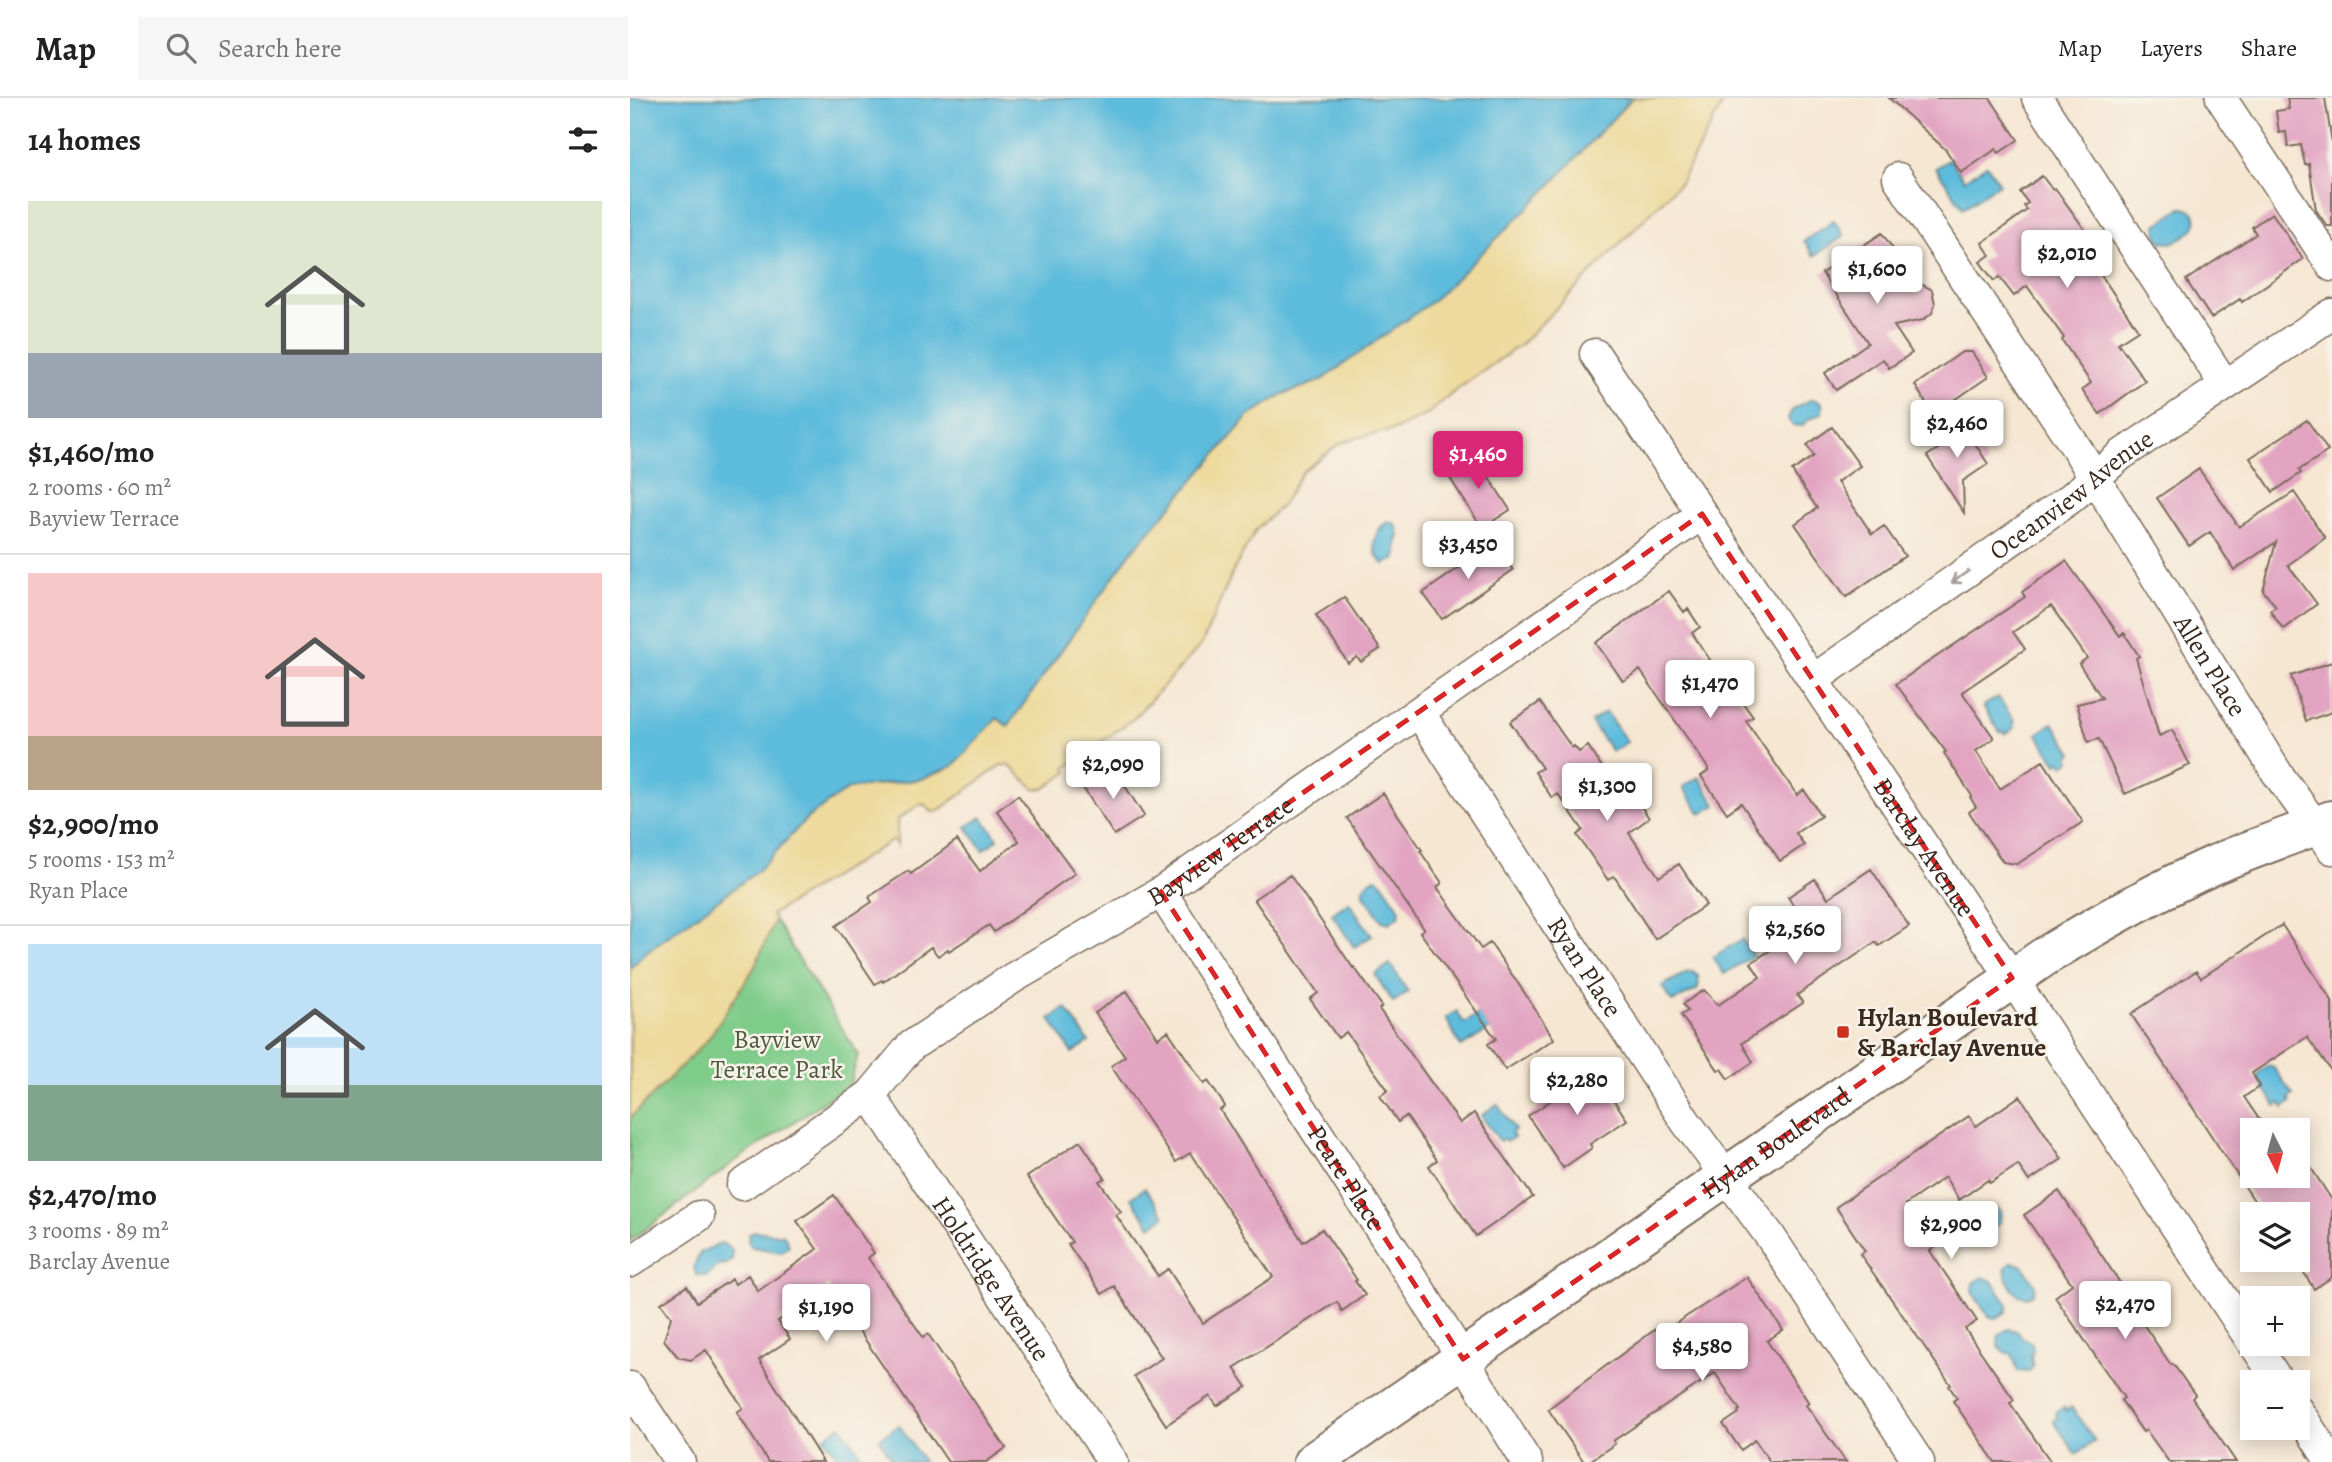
<!DOCTYPE html>
<html lang="en">
<head>
<meta charset="utf-8">
<style>
	body { margin:0; font-family:Alegreya,serif; background:#f6f6f6; color:#222; height:100vh; display:flex; flex-direction:column; font-size:26px; white-space:nowrap }
	* { box-sizing:border-box; margin:0 }
	p { font-size:23px; color:#767676 }
	.icon { flex:none; width:38px; height:38px; fill:none; stroke:currentColor; stroke-width:2; stroke-linecap:round; stroke-linejoin:round }
	.map { position:relative; flex:1; overflow:hidden }
	.sheet { display:flex; flex-direction:column; background:#fff; width:630px }
	.sheet>* { flex:none }
	.needle { width:46px; rotate:174deg }
	.buttons { position:absolute; left:1610px; top:1020px; display:grid; gap:14px }
	.buttons a { display:grid; place-items:center; width:70px; height:70px; border-radius:0px; background:#fff; box-shadow:0 4px 18px #0003; font-size:35px }
	.price { position:absolute; translate:-50% -60px; padding:0 16px; border-radius:7px; background:#fff; color:#222; font-size:23px; line-height:46px; filter:drop-shadow(0 2px 4px #0008) }
	.price::after { content:''; position:absolute; left:50%; top:42px; width:21px; height:16px; margin-left:-10px; background:inherit; clip-path:polygon(0 0,100% 0,50% 100%) }
	.price.current { background:#db2777; color:#fff }
	ul { padding:0; list-style:none }
	li { display:grid; align-content:center; gap:14px; height:371px; padding:0 28px }
	li+li { border-top:2px solid #e0e0e0 }
	li span { display:grid; place-items:center; height:217px; border-radius:0px; color:#555 }
	li>.icon { margin-inline-start:auto }
	span .icon { width:126px; height:126px; fill:#fffc; stroke-width:1 }
	li b { font-size:30px }
	h2 { display:flex; justify-content:space-between; align-items:center; height:84px; padding:0 28px; font-size:30px }
	header { display:flex; align-items:center; gap:42px; box-sizing:border-box; height:98px; padding:0 35px; background:#fff; border-bottom:2px solid #e0e0e0 }
	header strong { font-size:33px }
	nav { display:flex; gap:38px; margin-inline-start:auto; font-size:24px }
	.search { width:490px; height:63px; background:#f6f6f6; display:flex; align-items:center; gap:18px; box-sizing:border-box; padding:0 24px; border-radius:0px; color:#767676; font-size:26px }
	main { display:flex; flex:1; min-height:0 }
	.map>svg:first-child { display:block }
	.green { fill:#7fcc8a; stroke:#5d7b54; stroke-width:2 }
	.sand { fill:#eeda9e; stroke:#94825e; stroke-width:2 }
	.water { fill:#5dbbdc; stroke:#4c727d; stroke-width:2 }
	.building { fill:#e2a4c1 }
	.lines { fill:none; stroke-linecap:round; stroke-linejoin:round }
	.minor-casing { stroke:#7c6c5d; stroke-width:33 }
	.major-casing { stroke:#7c6c5d; stroke-width:42 }
	.minor { stroke:#fff; stroke-width:30 }
	.major { stroke:#fff; stroke-width:38 }
	.oneway { stroke:#a79f9a }
	.marked { fill:none; stroke:#d62828; stroke-width:5; stroke-dasharray:14 9; stroke-linejoin:round }
	.poi-dot { fill:#c8321e; stroke:#f7f3e8; stroke-width:2.5 }
	.labels { text-anchor:middle; stroke-width:5; stroke-linejoin:round; paint-order:stroke }
	.street-label { font-size:26px; fill:#3b2a1e; stroke:#f7f3e8 }
	.poi-label { font-size:26px; font-weight:bold; fill:#3b2a1e; stroke:#f7f3e8; text-anchor:start }
	.park-label { font-size:26px; fill:#4f5b3e; stroke:#f7f3e8 }
</style>
</head>
<body>
<header>
<strong>Map</strong>
<div class="search"><svg class="icon" aria-label="search" viewBox="0 0 24 24"><circle cx="10" cy="10" r="6"/><path d="M15 15l6 6"/></svg>Search here</div>
<nav><a>Map</a><a>Layers</a><a>Share</a></nav>
</header>
<main>
<section class="sheet">
<h2>14 homes<svg class="icon" aria-label="filters" viewBox="0 0 24 24"><path d="M4 7h16M4 17h16"/><circle cx="9" cy="7" r="2"/><circle cx="15" cy="17" r="2"/></svg></h2>
<ul>
<li><span style="background:linear-gradient(#dfe7d0 70%,#9aa5b1 0)"><svg class="icon" aria-label="home" viewBox="0 0 24 24"><path d="M3 11l9-7 9 7M6 9v11h12V9"/></svg></span><div><b>$1,460/mo</b><p>2 rooms · 60 m²</p><p>Bayview Terrace</p></div></li>
<li><span style="background:linear-gradient(#f6c9c9 75%,#b9a48a 0)"><svg class="icon" aria-label="home" viewBox="0 0 24 24"><path d="M3 11l9-7 9 7M6 9v11h12V9"/></svg></span><div><b>$2,900/mo</b><p>5 rooms · 153 m²</p><p>Ryan Place</p></div></li>
<li><span style="background:linear-gradient(#bfe0f5 65%,#7fa58c 0)"><svg class="icon" aria-label="home" viewBox="0 0 24 24"><path d="M3 11l9-7 9 7M6 9v11h12V9"/></svg></span><div><b>$2,470/mo</b><p>3 rooms · 89 m²</p><p>Barclay Avenue</p></div></li>
</ul>
</section>
<div class="map">
<svg width="1702" height="1364" viewBox="0 0 1702 1364">
	<rect width="100%" height="100%" fill="#f7f3e8"/>
	<filter id="ink" filterUnits="userSpaceOnUse"><feTurbulence type="fractalNoise" baseFrequency=".0143" numOctaves="2"/><feDisplacementMap in="SourceGraphic" scale="14" xChannelSelector="R" yChannelSelector="G"/><feConvolveMatrix kernelMatrix="1 2 1 2 8 2 1 2 1" color-interpolation-filters="sRGB"/></filter>
	<filter id="wash" filterUnits="userSpaceOnUse"><feTurbulence type="fractalNoise" baseFrequency=".00686" numOctaves="4" result="noise"/><feDisplacementMap in="SourceGraphic" scale="28" xChannelSelector="R" yChannelSelector="G"/><feGaussianBlur stdDeviation="1.57" result="paint"/><feColorMatrix in="noise" values="0 0 0 0 0 0 0 0 0 0 0 0 0 0 0 0 0 1.4 0 .05"/><feComposite in="paint" operator="in"/></filter>
	<g filter="url(#wash)">
		<rect width="100%" height="100%" fill="#f6e7d3"/>
		<path class="green" d="M 145,822 L 228,957 L 220,986 L 104,1064 L 0,1143 L 0,1020 L 78,941 L 124,870 Z"/>
		<path class="sand" d="M 1002,0 L 1097,0 L 1090,10 L 1050,85 L 890,247 L 825,293 L 796,317 L 764,332 L 725,340 L 709,346 L 672,374 L 652,407 L 626,432 L 604,471 L 572,546 L 504,620 L 436,670 L 438,674 L 414,691 L 404,690 L 379,667 L 371,667 L 308,713 L 302,714 L 295,707 L 290,706 L 267,722 L 267,748 L 263,742 L 141,817 L 145,822 L 124,870 L 78,941 L 0,1020 L 0,870 L 16,854 L 129,772 L 177,720 L 218,691 L 291,681 L 323,668 L 367,619 L 377,628 L 498,458 L 619,318 L 653,296 L 690,283 L 912,96 Z"/>
		<path class="water" d="M 0,0 L 1002,0 L 912,96 L 804,202 L 690,283 L 653,296 L 619,318 L 498,458 L 378,628 L 367,620 L 323,668 L 291,681 L 218,691 L 177,720 L 129,772 L 16,854 L 0,870 Z
			M 1320,61 L 1334,82 L 1357,67 L 1369,86 L 1333,110 L 1306,70 Z
			M 1551,110 C 1557,110 1562,111 1565,117 C 1572,131 1551,140 1542,145 L 1532,144 L 1526,136 L 1527,127 Z
			M 1204,123 L 1214,138 L 1184,158 L 1174,143 Z
			M 1183,301 L 1192,305 L 1192,315 L 1179,321 L 1172,328 L 1162,327 L 1158,321 C 1161,308 1173,306 1183,301 Z
			M 758,424 L 766,426 L 769,437 C 764,448 770,453 765,461 L 754,466 C 739,455 743,432 758,424 Z
			M 1368,599 L 1385,624 L 1383,626 L 1385,630 L 1375,636 L 1373,633 L 1370,634 L 1353,608 Z
			M 976,614 L 997,644 L 982,654 L 961,624 Z
			M 1423,625 L 1443,655 L 1439,658 L 1441,662 L 1434,667 L 1431,663 L 1427,666 L 1407,636 Z
			M 1069,679 L 1086,707 L 1071,716 L 1053,689 Z
			M 352,719 L 368,741 L 353,752 L 336,729 Z
			M 745,780 L 751,783 L 770,811 L 769,818 L 759,825 L 752,823 L 733,795 L 735,787 Z
			M 719,804 L 742,838 L 724,849 L 702,816 Z
			M 1112,841 L 1123,858 L 1094,876 L 1083,859 Z
			M 760,866 L 778,894 L 763,904 L 745,877 Z
			M 1058,874 L 1063,874 L 1069,879 L 1068,891 L 1042,904 L 1032,888 Z
			M 436,910 L 459,944 L 442,955 L 420,921 Z
			M 827,913 L 834,925 L 852,914 L 862,930 L 831,949 L 816,920 Z
			M 1639,968 L 1644,970 L 1663,997 L 1659,1000 L 1661,1004 L 1654,1010 L 1651,1005 L 1646,1008 L 1628,981 L 1628,975 Z
			M 867,1006 L 885,1032 L 881,1035 L 884,1039 L 876,1044 L 873,1041 L 870,1043 L 851,1018 Z
			M 515,1090 L 535,1118 L 521,1128 L 501,1100 Z
			M 1361,1108 L 1371,1113 L 1370,1124 L 1355,1137 L 1345,1136 L 1338,1124 L 1343,1118 L 1346,1120 Z
			M 125,1133 L 154,1137 L 159,1148 L 151,1154 L 122,1149 L 118,1143 L 119,1136 Z
			M 91,1145 L 102,1151 L 102,1163 L 94,1167 L 90,1166 L 76,1178 L 66,1177 L 64,1168 L 71,1154 Z
			M 1382,1164 L 1393,1168 L 1405,1187 L 1404,1195 C 1389,1208 1373,1183 1376,1169 Z
			M 1352,1179 L 1361,1182 L 1378,1207 L 1376,1214 L 1367,1220 L 1359,1219 L 1342,1194 L 1343,1185 Z
			M 1378,1231 L 1388,1233 L 1392,1239 L 1402,1245 L 1403,1253 L 1401,1258 L 1403,1268 L 1399,1274 L 1388,1273 L 1382,1256 C 1370,1255 1365,1247 1370,1236 Z
			M 1434,1309 L 1436,1313 L 1441,1309 L 1465,1343 L 1446,1356 L 1423,1322 L 1428,1319 L 1426,1315 Z
			M 269,1327 L 293,1363 L 292,1364 L 264,1364 L 249,1341 Z
			M 211,1328 L 230,1355 L 227,1364 L 206,1364 L 208,1359 L 194,1339 Z"/>
		<g id="blocks">
			<path class="building" d="M 1259,0 L 1360,0 L 1388,42 L 1369,55 L 1366,51 L 1331,75 L 1316,52 Z
				M 1657,0 L 1695,0 L 1702,45 L 1702,128 L 1697,128 L 1686,112 L 1679,66 L 1675,67 L 1671,47 L 1658,49 L 1656,34 L 1649,35 L 1646,13 L 1659,11 Z
				M 1412,78 L 1422,91 L 1425,90 L 1463,143 L 1453,150 L 1508,232 L 1488,245 L 1515,283 L 1470,316 L 1452,292 L 1461,285 L 1432,242 L 1434,240 L 1397,188 L 1384,198 L 1369,179 L 1364,183 L 1350,164 L 1360,157 L 1352,145 L 1397,112 L 1394,108 L 1398,105 L 1390,94 Z
				M 1642,115 L 1673,161 L 1612,204 L 1610,201 L 1581,220 L 1556,182 L 1626,136 L 1622,129 Z
				M 1252,135 L 1284,182 L 1302,192 L 1305,206 L 1302,215 L 1293,222 L 1264,228 L 1282,255 L 1259,270 L 1253,261 L 1206,292 L 1195,275 L 1238,245 L 1192,175 Z
				M 1332,254 L 1342,254 L 1358,279 L 1303,317 L 1285,287 Z
				M 1330,322 L 1358,366 L 1333,383 L 1334,415 L 1297,358 L 1317,345 L 1310,335 Z
				M 1677,322 L 1698,353 L 1669,372 L 1671,375 L 1643,394 L 1620,360 Z
				M 1202,329 L 1230,368 L 1207,384 L 1242,436 L 1254,428 L 1275,458 L 1216,499 L 1165,426 L 1187,410 L 1162,373 L 1184,358 L 1177,347 Z
				M 844,356 L 880,412 L 852,430 L 816,374 Z
				M 1569,371 L 1609,429 L 1664,394 L 1695,440 L 1658,467 L 1687,506 L 1653,531 L 1640,512 L 1646,508 L 1633,493 L 1646,444 L 1604,472 L 1580,434 L 1559,448 L 1527,400 Z
				M 864,445 L 883,472 L 812,521 L 793,495 Z
				M 1436,463 L 1490,538 L 1494,535 L 1509,558 L 1506,560 L 1529,638 L 1542,632 L 1560,667 L 1495,696 L 1469,641 L 1458,644 L 1447,606 L 1472,600 L 1449,566 L 1457,560 L 1421,508 L 1383,534 L 1395,551 L 1332,594 L 1364,640 L 1346,653 L 1370,691 L 1413,663 L 1453,724 L 1387,766 L 1373,764 L 1339,714 L 1346,709 L 1340,699 L 1342,698 L 1314,655 L 1316,654 L 1266,586 L 1395,499 L 1392,494 Z
				M 1039,493 L 1054,514 L 1058,511 L 1070,529 L 1062,535 L 1100,592 L 1102,590 L 1123,619 L 1116,623 L 1167,697 L 1174,692 L 1191,718 L 1166,735 L 1174,747 L 1150,763 L 1111,705 L 1097,715 L 1071,678 L 1078,673 L 1078,670 L 1010,572 L 993,583 L 966,545 Z
				M 714,499 L 750,551 L 731,564 L 727,559 L 718,565 L 686,517 Z
				M 1702,564 L 1702,614 L 1676,623 L 1661,578 Z
				M 910,604 L 942,650 L 944,648 L 949,654 L 958,648 L 984,687 L 993,681 L 1019,720 L 999,735 L 1029,779 L 1049,766 L 1076,807 L 1025,841 L 984,778 L 978,782 L 947,737 L 953,732 L 928,696 L 922,700 L 905,674 L 912,670 L 880,624 Z
				M 483,669 L 514,718 L 484,737 L 452,688 Z
				M 753,695 L 792,752 L 790,753 L 812,785 L 807,789 L 851,851 L 860,845 L 894,894 L 924,941 L 875,972 L 858,946 L 866,941 L 790,834 L 794,831 L 717,720 Z
				M 388,697 L 445,775 L 364,834 L 359,827 L 319,853 L 318,851 L 308,858 L 301,849 L 253,884 L 252,882 L 245,886 L 206,828 L 242,804 L 239,799 L 278,773 L 281,776 L 327,742 L 350,773 L 389,743 L 367,713 Z
				M 1241,771 L 1279,828 L 1249,848 L 1246,844 L 1167,897 L 1173,905 L 1112,945 L 1123,964 L 1098,981 L 1091,971 L 1088,972 L 1051,917 L 1058,913 L 1053,906 L 1074,892 L 1088,907 L 1130,879 L 1121,865 L 1177,828 L 1158,799 L 1185,781 L 1198,800 Z
				M 660,777 L 723,870 L 724,869 L 752,908 L 749,911 L 830,1025 L 844,1015 L 903,1099 L 846,1138 L 799,1068 L 807,1062 L 776,1018 L 768,1024 L 750,998 L 758,992 L 716,934 L 708,940 L 680,901 L 688,895 L 624,801 Z
				M 1652,827 L 1702,903 L 1702,974 L 1677,939 L 1622,975 L 1630,988 L 1614,999 L 1635,1030 L 1632,1032 L 1622,1032 L 1622,1078 L 1668,1078 L 1668,1050 L 1702,1102 L 1702,1179 L 1684,1191 L 1668,1165 L 1668,1116 L 1633,1116 L 1501,916 L 1566,873 L 1571,880 Z
				M 497,893 L 528,940 L 538,933 L 574,986 L 578,983 L 595,1008 L 590,1012 L 673,1144 L 692,1131 L 727,1182 L 725,1183 L 735,1197 L 712,1213 L 707,1204 L 604,1270 L 617,1289 L 587,1308 L 580,1298 L 536,1327 L 504,1278 L 532,1260 L 484,1188 L 472,1196 L 438,1146 L 442,1144 L 397,1079 L 450,1043 L 475,1080 L 469,1083 L 491,1114 L 486,1117 L 528,1178 L 538,1171 L 573,1225 L 643,1179 L 560,1055 L 546,1064 L 481,968 L 495,958 L 465,915 Z
				M 961,968 L 997,1022 L 960,1046 L 962,1050 L 933,1070 L 898,1018 L 935,993 L 932,987 Z
				M 1390,998 L 1432,1061 L 1399,1083 L 1388,1067 L 1360,1085 L 1358,1082 L 1329,1102 L 1315,1079 L 1276,1106 L 1305,1149 L 1300,1153 L 1347,1223 L 1335,1231 L 1384,1302 L 1380,1305 L 1421,1364 L 1365,1364 L 1323,1303 L 1327,1300 L 1319,1288 L 1321,1287 L 1230,1156 L 1235,1153 L 1206,1109 L 1339,1018 L 1346,1028 Z
				M 1429,1093 L 1512,1218 L 1509,1220 L 1541,1267 L 1543,1266 L 1565,1297 L 1562,1300 L 1606,1364 L 1539,1364 L 1516,1332 L 1513,1334 L 1491,1302 L 1494,1300 L 1425,1199 L 1442,1186 L 1394,1117 Z
				M 204,1097 L 244,1155 L 238,1160 L 293,1239 L 298,1236 L 376,1350 L 356,1364 L 318,1364 L 198,1187 L 148,1223 L 160,1241 L 129,1262 L 193,1364 L 138,1364 L 107,1314 L 113,1310 L 76,1252 L 61,1262 L 48,1259 L 34,1242 L 41,1219 L 31,1205 L 57,1188 L 67,1204 L 102,1181 L 105,1186 L 118,1177 L 128,1193 L 187,1151 L 167,1123 Z
				M 1117,1179 L 1153,1232 L 1137,1243 L 1179,1305 L 1176,1307 L 1216,1364 L 1140,1364 L 1125,1342 L 1111,1352 L 1093,1326 L 1109,1315 L 1108,1313 L 1110,1312 L 1085,1275 L 983,1343 L 985,1346 L 958,1364 L 954,1364 L 918,1311 L 1031,1227 L 1034,1233 Z"/>
		</g>
	</g>
	<g filter="url(#ink)">
		<use href="#blocks" fill-opacity="0" stroke="#7c6c5d" stroke-width="2"/>
		<g class="lines">
			<defs>
				<g id="minor">
					<path d="M 1407,0 L 1595,287"/>
					<path d="M 1591,0 L 1702,168"/>
					<path id="s1" d="M 1268,80 L 1447,351 L 1647,675 L 1702,751"/>
					<path id="s2" d="M 965,256 L 1382,880 L 1622,1244"/>
					<path id="s3" d="M 1183,582 L 1441,400 L 1491,357 L 1702,216"/>
					<path id="s4" d="M 789,614 L 1056,1024 L 1140,1138 L 1289,1364"/>
					<path id="s5" d="M 531,794 L 793,1197 L 897,1364"/>
					<path id="s6" d="M 240,997 L 483,1364"/>
					<path id="s7" d="M 112,1087 L 240,997 L 281,948 L 383,880 L 531,794 L 1072,416"/>
					<path d="M 0,1164 L 69,1118"/>
					<path d="M 1624,1246 L 1649,1284"/>
					<path d="M 0,1289 L 50,1364"/>
					<path d="M 1668,1313 L 1701,1364"/>
				</g>
				<g id="major">
					<path id="s8" d="M 683,1364 L 1414,859 C 1469,825 1526,793 1586,766 C 1624,750 1663,736 1702,722"/>
				</g>
			</defs>
			<use href="#minor" class="minor-casing"/>
			<use href="#major" class="major-casing"/>
			<use href="#minor" class="minor"/>
			<use href="#major" class="major"/>
		</g>
		<defs><path id="oneway-shaft" d="M-6 0H5M1.5-3L5.5 0L1.5 3" fill="none" stroke-width="1.6" stroke-linecap="round" stroke-linejoin="round" transform="scale(1.75)"/></defs>
		<use class="oneway" href="#oneway-shaft" transform="translate(1330 479) rotate(145)"/>
	</g>
	<path class="marked" d="M 1072,416 L 1382,880 L 833,1261 L 531,794 Z"/>
	<rect class="poi-dot" x="1206" y="927" width="14" height="14" rx="3.5"/>
	<g class="labels">
		<g class="street-label">
			<text dy="9" stroke="none"><textPath href="#s3" startOffset="318">Oceanview Avenue</textPath></text>
			<text dy="9" stroke="none"><textPath href="#s1" startOffset="579">Allen Place</textPath></text>
			<text dy="9" stroke="none"><textPath href="#s2" startOffset="593">Barclay Avenue</textPath></text>
			<text dy="9" stroke="none"><textPath href="#s7" startOffset="586">Bayview Terrace</textPath></text>
			<text dy="9" stroke="none"><textPath href="#s4" startOffset="304">Ryan Place</textPath></text>
			<text dy="9" stroke="none"><textPath href="#s8" startOffset="562">Hylan Boulevard</textPath></text>
			<text dy="9" stroke="none"><textPath href="#s5" startOffset="340">Peare Place</textPath></text>
			<text dy="9" stroke="none"><textPath href="#s6" startOffset="220">Holdridge Avenue</textPath></text>
		</g>
		<g class="poi-label">
			<text x="1227" y="928">Hylan Boulevard<tspan x="1227" dy="30">&amp; Barclay Avenue</tspan></text>
		</g>
		<g class="park-label">
			<text x="147" y="950">Bayview<tspan x="147" dy="30">Terrace Park</tspan></text>
		</g>
	</g>
</svg>
<div class="buttons">
<a><svg class="needle" viewBox="-14 -14 28 28"><path d="M0-13l5 13h-10z" fill="#e53935"/><path d="M0 13l5-13h-10z" fill="#767676"/></svg></a>
<a><svg class="icon" aria-label="layers" viewBox="0 0 24 24"><path d="M12 4l9 5-9 5-9-5zM3 14l9 5 9-5"/></svg></a>
<a>+</a>
<a>−</a>
</div>
<b class="price" style="left:1437px;top:192px">$2,010</b>
<b class="price" style="left:1247px;top:208px">$1,600</b>
<b class="price" style="left:1327px;top:362px">$2,460</b>
<b class="price current" style="left:848px;top:393px">$1,460</b>
<b class="price" style="left:838px;top:483px">$3,450</b>
<b class="price" style="left:1080px;top:622px">$1,470</b>
<b class="price" style="left:483px;top:703px">$2,090</b>
<b class="price" style="left:977px;top:725px">$1,300</b>
<b class="price" style="left:1165px;top:868px">$2,560</b>
<b class="price" style="left:947px;top:1019px">$2,280</b>
<b class="price" style="left:1321px;top:1163px">$2,900</b>
<b class="price" style="left:1495px;top:1243px">$2,470</b>
<b class="price" style="left:196px;top:1246px">$1,190</b>
<b class="price" style="left:1072px;top:1285px">$4,580</b>
</div>
</main>
</body>
</html>
